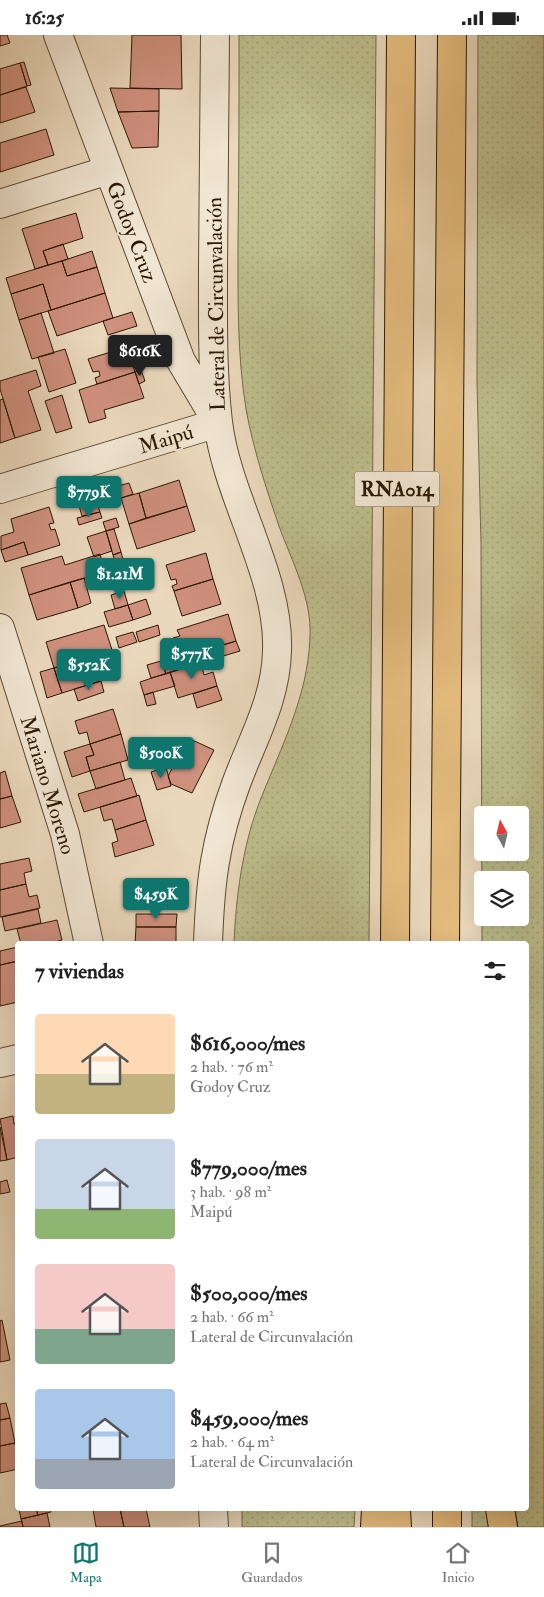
<!DOCTYPE html>
<html lang="es">
<head>
<meta charset="utf-8">
<style>
	body { margin:0; font-family:"IM FELL Double Pica",serif; background:#f6f6f6; color:#222; height:100vh; display:flex; flex-direction:column; font-size:19px; white-space:nowrap }
	* { box-sizing:border-box; margin:0 }
	p { font-size:16px; color:#767676 }
	.icon { flex:none; width:28px; height:28px; fill:none; stroke:currentColor; stroke-width:2; stroke-linecap:round; stroke-linejoin:round }
	.map { position:relative; flex:1; overflow:hidden }
	.sheet { position:absolute; left:15px; top:906px; width:514px; height:570px; display:flex; flex-direction:column; background:#fff; border-radius:5px; box-shadow:0 5px 20px #0002 }
	.sheet>* { flex:none }
	.needle { width:32px; rotate:352deg }
	.tools { position:absolute; left:474px; top:771px; display:grid; gap:10px }
	.tools a { display:grid; place-items:center; width:55px; height:55px; border-radius:5px; background:#fff; box-shadow:0 5px 20px #0002; font-size:25px }
	.price { position:absolute; translate:-50% -42px; padding:0 11px; border-radius:5px; background:#0f766e; color:#fff; font-size:16px; line-height:32px; filter:drop-shadow(0 1px 2px #0008) }
	.price::after { content:''; position:absolute; left:50%; top:30px; width:15px; height:11px; margin-left:-8px; background:inherit; clip-path:polygon(0 0,100% 0,50% 100%) }
	.price.current { background:#222; color:#fff }
	ul { padding:0; list-style:none }
	li { display:flex; align-items:center; gap:15px; height:125px; padding:0 20px }
	li span { display:grid; place-items:center; flex:none; width:140px; height:100px; border-radius:5px; color:#555 }
	li>.icon { margin-inline-start:auto }
	span .icon { width:60px; height:60px; fill:#fffc; stroke-width:1 }
	li b { font-size:21px }
	h2 { display:flex; justify-content:space-between; align-items:center; height:60px; padding:0 20px; font-size:21px }
	.status { display:flex; justify-content:space-between; align-items:center; height:35px; padding:0 25px; background:#fff; direction:ltr }
	.status svg { height:14px; fill:currentColor }
	.dock { display:flex; justify-content:space-around; align-items:center; height:70px; border-top:1px solid #e0e0e0; background:#fff; font-size:14px; color:#767676 }
	.dock a { display:grid; justify-items:center; gap:2px }
	.dock .current { color:#0f766e }
	.map>svg:first-child { display:block }
	.grass { fill:url(#grass-dots); stroke:#746a47; fill-rule:evenodd }
	.building { fill:#cf907e; stroke:#2b1802 }
	.lines { fill:none; stroke-linecap:round; stroke-linejoin:round }
	.minor-casing { stroke:#5b4830; stroke-width:30 }
	.highway-casing { stroke:#2b1802; stroke-width:30 }
	.minor { stroke:#f1e6d3; stroke-width:28 }
	.highway { stroke:#e5bc7e; stroke-width:28 }
	.labels { text-anchor:middle; stroke-width:4; stroke-linejoin:round; paint-order:stroke }
	.shield { fill:#f1e6d3; stroke:#665641; stroke-width:1 }
	.shield-label { font-size:20px; font-weight:bold; fill:#2b1802 }
	.street-label { font-size:21px; fill:#2b1802; stroke:#f1e6d3 }
</style>
</head>
<body>
<div class="status"><b>16:25</b><svg viewBox="0 0 49 12"><path d="M0 12V9h3v3zM5 12V6h3v6zM10 12V3h3v9zM15 12V0h3v12zM26 1h20v11H26zM47 4h2v5h-2z"/></svg></div>
<div class="map">
<svg width="544" height="1492" viewBox="0 0 544 1492">
	<defs>
		<pattern id="grass-dots" width="8" height="8" patternUnits="userSpaceOnUse" patternTransform="scale(1.25)"><rect width="8" height="8" fill="#bdbd8c"/><path d="M2 2h.1M6 6h.1" fill="none" stroke="#a3a277" stroke-width="1.8" stroke-linecap="round"/></pattern>
	</defs>
	<rect width="100%" height="100%" fill="#ead8bc"/>
	<filter id="stains"><feTurbulence type="fractalNoise" baseFrequency=".004" numOctaves="4"/><feColorMatrix values="0 0 0 0 .2 0 0 0 0 .09 0 0 0 0 .02 0 0 0 .5 -.17"/></filter>
	<radialGradient id="worn" r=".72"><stop offset=".6" stop-color="#630" stop-opacity="0"/><stop offset="1" stop-color="#630" stop-opacity=".3"/></radialGradient>
	<path class="grass" d="M 239,0 L 376,0 L 369,909 L 234,909 C 236,862 242,815 258,771 C 279,716 308,663 310,602 C 312,563 292,527 279,491 C 266,453 253,413 246,374 C 237,319 238,261 238,206 C 239,137 239,69 239,0 Z
		M 478,0 L 544,0 L 544,1492 L 518,1492 L 515,1474 L 526,1474 L 526,909 L 482,909 L 481,507 L 477,348 ZM 482,780 L 520,780 L 520,818 L 482,818 ZM 482,845 L 520,845 L 520,882 L 482,882 Z
		M 242,1474 L 355,1474 L 354,1492 L 242,1492 Z
		M 472,1474 L 492,1474 L 495,1492 L 472,1492 Z"/>
	<path class="building" d="M 0,0 L 7,0 L 10,8 L 0,11 Z
		M 132,0 L 181,0 L 182,54 L 130,53 Z
		M 24,27 L 31,50 L 27,51 L 20,28 Z
		M 20,28 L 27,51 L 0,60 L 0,34 Z
		M 26,52 L 35,77 L 0,88 L 0,60 Z
		M 110,53 L 159,54 L 159,76 L 118,77 Z
		M 159,76 L 158,112 L 132,113 L 118,77 Z
		M 46,94 L 54,120 L 0,137 L 0,108 Z
		M 76,178 L 83,203 L 43,216 L 48,230 L 35,234 L 22,194 Z
		M 63,209 L 68,224 L 48,230 L 43,216 Z
		M 92,216 L 97,232 L 67,241 L 62,226 Z
		M 62,226 L 67,241 L 97,232 L 105,258 L 51,275 L 43,249 L 11,259 L 6,243 Z
		M 43,249 L 51,275 L 19,285 L 11,259 Z
		M 105,258 L 113,283 L 57,301 L 48,276 Z
		M 132,277 L 137,291 L 108,300 L 103,286 Z
		M 41,278 L 54,318 L 32,324 L 19,285 Z
		M 127,312 L 135,337 L 97,349 L 95,343 L 100,341 L 99,336 L 93,337 L 88,324 Z
		M 65,314 L 76,348 L 49,357 L 38,322 Z
		M 36,335 L 41,351 L 28,356 L 41,395 L 15,403 L 0,354 L 0,346 Z
		M 141,335 L 145,346 L 139,349 L 135,337 Z
		M 135,337 L 144,363 L 104,375 L 106,383 L 89,388 L 79,355 Z
		M 62,360 L 72,393 L 56,398 L 45,366 Z
		M 3,364 L 15,403 L 0,408 L 0,365 Z
		M 179,445 L 187,471 L 146,483 L 139,458 Z
		M 129,448 L 133,459 L 121,463 L 118,451 Z
		M 94,458 L 100,477 L 82,481 L 77,464 Z
		M 139,458 L 146,483 L 129,489 L 121,463 Z
		M 187,471 L 195,496 L 137,514 L 129,489 Z
		M 49,472 L 54,488 L 49,489 L 51,495 L 55,494 L 60,510 L 28,520 L 24,507 L 1,515 L 1,501 L 14,497 L 11,484 Z
		M 100,477 L 102,483 L 79,490 L 77,483 Z
		M 116,483 L 119,492 L 106,496 L 103,487 Z
		M 114,494 L 121,517 L 113,520 L 106,496 Z
		M 106,496 L 112,516 L 94,522 L 87,502 Z
		M 24,507 L 28,520 L 5,527 L 1,515 Z
		M 121,517 L 125,531 L 117,533 L 113,520 Z
		M 206,518 L 213,544 L 174,556 L 172,551 L 177,549 L 176,544 L 171,545 L 166,530 Z
		M 100,519 L 105,537 L 29,560 L 21,533 L 62,521 L 65,530 Z
		M 84,543 L 91,568 L 78,573 L 70,547 Z
		M 213,544 L 221,569 L 182,581 L 174,556 Z
		M 70,547 L 78,573 L 37,585 L 29,560 Z
		M 124,556 L 128,570 L 115,574 L 111,560 Z
		M 146,564 L 151,579 L 133,585 L 128,570 Z
		M 128,570 L 133,585 L 109,592 L 104,577 Z
		M 228,579 L 236,606 L 199,617 L 202,627 L 166,639 L 161,623 L 174,619 L 177,614 L 173,603 L 180,601 L 177,595 Z
		M 104,590 L 112,615 L 54,633 L 46,607 Z
		M 158,590 L 160,600 L 139,607 L 136,597 Z
		M 133,597 L 137,607 L 119,613 L 116,602 Z
		M 236,606 L 240,616 L 220,622 L 217,612 Z
		M 93,621 L 94,627 L 89,628 L 91,634 L 96,633 L 101,646 L 62,658 L 54,633 Z
		M 161,626 L 166,639 L 151,643 L 147,630 Z
		M 201,628 L 204,640 L 213,637 L 217,651 L 178,663 L 170,637 Z
		M 54,633 L 62,658 L 47,663 L 40,637 Z
		M 170,637 L 175,651 L 144,660 L 140,647 Z
		M 101,646 L 104,657 L 78,666 L 74,654 Z
		M 217,651 L 222,665 L 197,673 L 193,659 Z
		M 153,657 L 156,669 L 147,671 L 144,660 Z
		M 113,674 L 121,699 L 90,709 L 87,697 L 79,699 L 75,686 Z
		M 121,699 L 128,725 L 90,736 L 86,722 L 94,720 L 90,709 Z
		M 188,703 L 214,715 L 192,758 L 171,749 L 168,741 Z
		M 90,709 L 94,720 L 86,722 L 90,736 L 72,742 L 64,717 Z
		M 120,727 L 125,745 L 96,754 L 90,736 Z
		M 166,732 L 171,751 L 157,755 L 151,737 Z
		M 5,736 L 12,761 L 0,764 L 0,738 Z
		M 131,743 L 137,761 L 84,777 L 78,759 Z
		M 139,760 L 146,785 L 115,795 L 112,784 L 104,786 L 100,772 Z
		M 12,761 L 21,787 L 0,793 L 0,764 Z
		M 146,785 L 154,810 L 115,822 L 112,808 L 118,806 L 115,795 Z
		M 29,823 L 32,836 L 24,838 L 26,849 L 0,855 L 0,829 Z
		M 26,849 L 29,862 L 37,860 L 40,873 L 0,882 L 0,855 Z
		M 38,874 L 41,888 L 5,896 L 2,882 Z
		M 136,879 L 177,879 L 176,892 L 136,892 Z
		M 57,885 L 62,905 L 48,909 L 21,909 L 17,894 Z
		M 136,892 L 176,892 L 176,909 L 135,909 Z
		M 18,912 L 18,926 L 0,930 L 0,916 Z
		M 18,926 L 18,967 L 0,971 L 0,930 Z
		M 13,1081 L 14,1089 L 18,1089 L 18,1122 L 7,1125 L 0,1084 Z
		M 0,1092 L 7,1125 L 0,1126 Z
		M 7,1145 L 10,1157 L 0,1159 L 0,1147 Z
		M 2,1285 L 10,1325 L 0,1327 L 0,1286 Z
		M 6,1368 L 10,1383 L 0,1385 L 0,1369 Z
		M 10,1383 L 15,1408 L 0,1411 L 0,1385 Z
		M 15,1408 L 18,1434 L 0,1438 L 0,1411 Z
		M 19,1474 L 36,1474 L 38,1480 L 21,1484 Z
		M 36,1474 L 50,1474 L 51,1477 L 38,1480 Z
		M 93,1474 L 120,1474 L 124,1492 L 96,1492 Z
		M 120,1474 L 146,1474 L 150,1492 L 124,1492 Z
		M 47,1478 L 50,1492 L 23,1492 L 21,1484 Z
		M 22,1486 L 23,1492 L 0,1492 L 0,1491 Z"/>
	<g class="lines">
		<defs>
			<path id="minor" d="M 0,169 L 109,135
				M 0,454 L 218,388 L 181,326 L 58,0
				M 0,593 L 65,799 L 89,909
				M 208,909 C 210,848 215,806 236,749 C 252,705 276,665 277,616 C 280,540 227,463 218,387 C 212,336 213,285 213,233 C 213,156 214,78 215,0
				M 0,1028 L 18,1024
				M 213,1474 L 214,1492"/>
			<path id="highway" d="M 395,909 L 401,0
				M 445,909 L 452,0
				M 396,1474 L 397,1492
				M 447,1474 L 447,1492
				M 500,1474 L 503,1492
				M 375,1492 L 376,1474"/>
		</defs>
		<use href="#minor" class="minor-casing"/>
		<use href="#highway" class="highway-casing"/>
		<use href="#minor" class="minor"/>
		<use href="#highway" class="highway"/>
	</g>
	<g class="labels">
		<rect class="shield" x="354.5" y="436.5" width="85" height="35" rx="4"/>
		<g class="shield-label">
			<text x="397" y="461">RNA014</text>
		</g>
		<g class="street-label">
			<text transform="translate(132 197) rotate(69)" y="7">Godoy Cruz</text>
			<text transform="translate(216 269) rotate(-91)" y="7">Lateral de Circunvalación</text>
			<text transform="translate(166 404) rotate(-17)" y="7">Maipú</text>
			<text transform="translate(48 750) rotate(73)" y="7">Mariano Moreno</text>
		</g>
	</g>
	<rect width="100%" height="100%" filter="url(#stains)"/>
	<rect width="100%" height="100%" fill="url(#worn)"/>
</svg>
<div class="tools">
<a><svg class="needle" viewBox="-14 -14 28 28"><path d="M0-13l5 13h-10z" fill="#e53935"/><path d="M0 13l5-13h-10z" fill="#767676"/></svg></a>
<a><svg class="icon" aria-label="layers" viewBox="0 0 24 24"><path d="M12 4l9 5-9 5-9-5zM3 14l9 5 9-5"/></svg></a>
</div>
<b class="price current" style="left:140px;top:342px">$616K</b>
<b class="price" style="left:89px;top:483px">$779K</b>
<b class="price" style="left:120px;top:565px">$1.21M</b>
<b class="price" style="left:192px;top:645px">$577K</b>
<b class="price" style="left:89px;top:656px">$552K</b>
<b class="price" style="left:161px;top:744px">$500K</b>
<b class="price" style="left:156px;top:885px">$459K</b>
<section class="sheet">
<h2>7 viviendas<svg class="icon" aria-label="filters" viewBox="0 0 24 24"><path d="M4 7h16M4 17h16"/><circle cx="9" cy="7" r="2"/><circle cx="15" cy="17" r="2"/></svg></h2>
<ul>
<li><span style="background:linear-gradient(#ffd9b3 60%,#c2b280 0)"><svg class="icon" aria-label="home" viewBox="0 0 24 24"><path d="M3 11l9-7 9 7M6 9v11h12V9"/></svg></span><div><b>$616,000/mes</b><p>2 hab. · 76 m²</p><p>Godoy Cruz</p></div></li>
<li><span style="background:linear-gradient(#c9d6e8 70%,#8fb573 0)"><svg class="icon" aria-label="home" viewBox="0 0 24 24"><path d="M3 11l9-7 9 7M6 9v11h12V9"/></svg></span><div><b>$779,000/mes</b><p>3 hab. · 98 m²</p><p>Maipú</p></div></li>
<li><span style="background:linear-gradient(#f6c9c9 65%,#7fa58c 0)"><svg class="icon" aria-label="home" viewBox="0 0 24 24"><path d="M3 11l9-7 9 7M6 9v11h12V9"/></svg></span><div><b>$500,000/mes</b><p>2 hab. · 66 m²</p><p>Lateral de Circunvalación</p></div></li>
<li><span style="background:linear-gradient(#a9c7e8 70%,#9aa5b1 0)"><svg class="icon" aria-label="home" viewBox="0 0 24 24"><path d="M3 11l9-7 9 7M6 9v11h12V9"/></svg></span><div><b>$459,000/mes</b><p>2 hab. · 64 m²</p><p>Lateral de Circunvalación</p></div></li>
</ul>
</section>
</div>
<nav class="dock">
<a class="current"><svg class="icon" aria-label="map" viewBox="0 0 24 24"><path d="M3 6l6-2 6 2 6-2v14l-6 2-6-2-6 2zM9 4v14M15 6v14"/></svg>Mapa</a>
<a><svg class="icon" aria-label="saved" viewBox="0 0 24 24"><path d="M7 4h10v16l-5-4-5 4z"/></svg>Guardados</a>
<a><svg class="icon" aria-label="home" viewBox="0 0 24 24"><path d="M3 11l9-7 9 7M6 9v11h12V9"/></svg>Inicio</a>
</nav>
</body>
</html>
